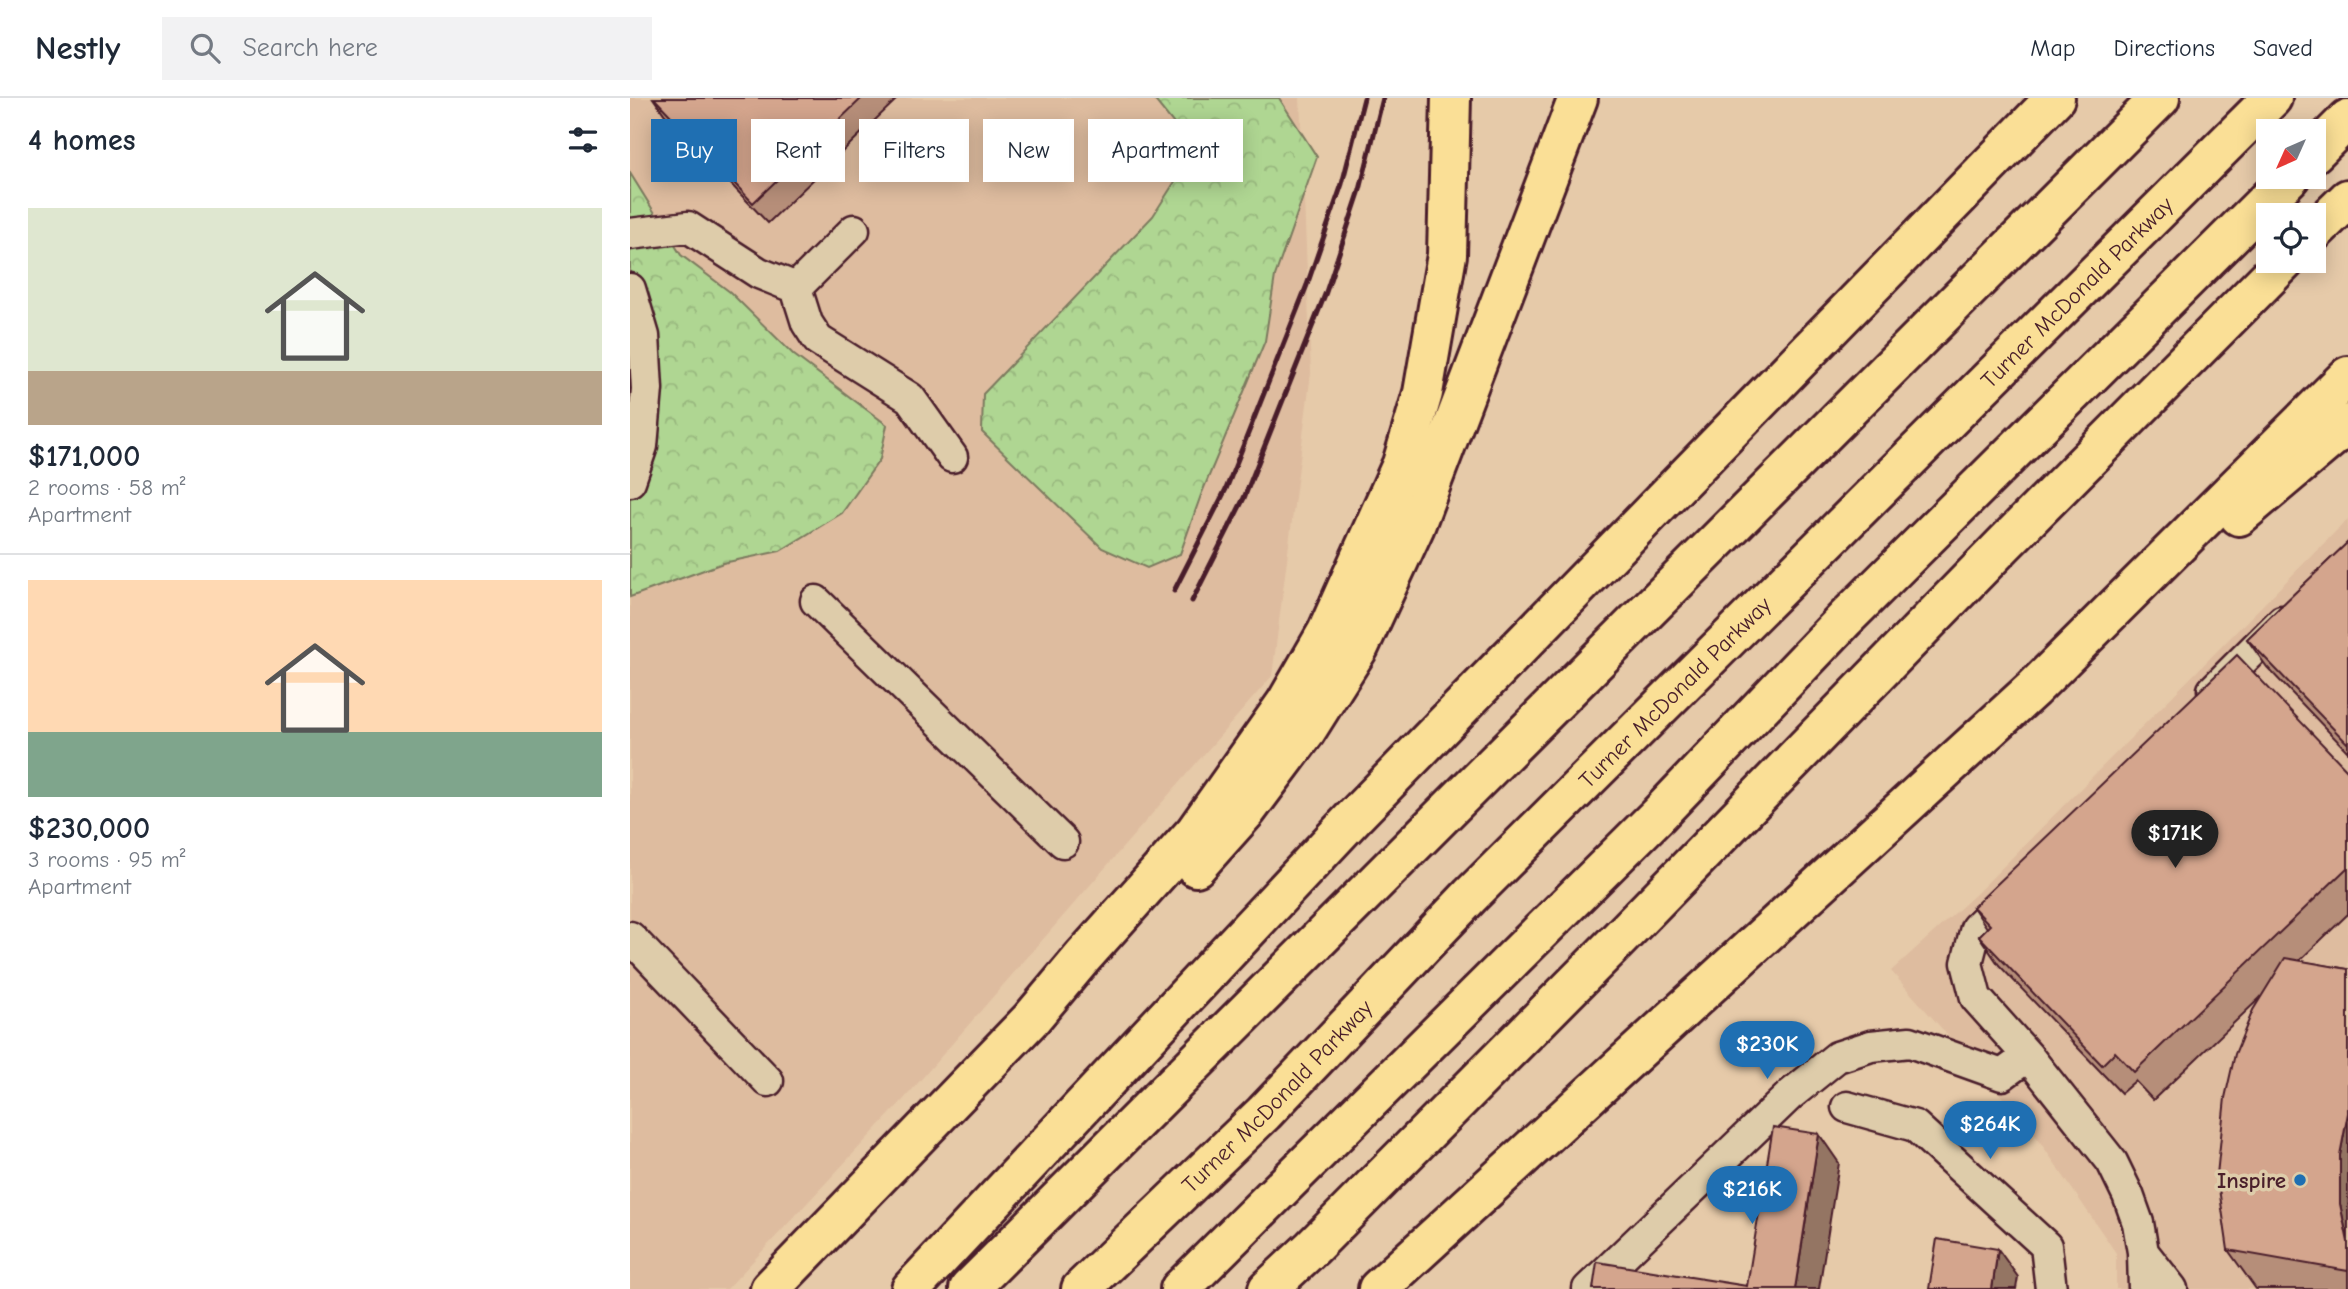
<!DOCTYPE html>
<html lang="en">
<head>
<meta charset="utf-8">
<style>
	body { margin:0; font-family:"Comic Neue",sans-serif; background:#f2f2f3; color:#1f2937; height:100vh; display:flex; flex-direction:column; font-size:26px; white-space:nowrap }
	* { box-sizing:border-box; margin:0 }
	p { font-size:23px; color:#747a83 }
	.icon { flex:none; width:38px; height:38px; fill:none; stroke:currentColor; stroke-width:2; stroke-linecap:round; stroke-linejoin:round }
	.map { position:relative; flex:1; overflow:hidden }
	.details { display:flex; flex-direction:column; background:#fff; width:630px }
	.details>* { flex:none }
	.hud { position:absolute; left:21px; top:21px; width:665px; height:63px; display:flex; gap:14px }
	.needle { width:46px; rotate:225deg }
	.tools { position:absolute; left:1626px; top:21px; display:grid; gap:14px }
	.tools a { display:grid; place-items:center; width:70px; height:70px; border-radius:0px; background:#fff; box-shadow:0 4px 18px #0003; font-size:35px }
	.price { position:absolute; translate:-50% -60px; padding:0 16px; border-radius:24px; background:#1f6fb2; color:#fff; font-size:23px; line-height:46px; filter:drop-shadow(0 2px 4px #0008) }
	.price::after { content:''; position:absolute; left:50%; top:42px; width:21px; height:16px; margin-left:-10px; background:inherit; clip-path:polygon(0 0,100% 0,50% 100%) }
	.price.current { background:#222; color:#fff }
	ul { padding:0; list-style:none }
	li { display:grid; align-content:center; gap:14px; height:371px; padding:0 28px }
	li+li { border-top:2px solid #e0e1e3 }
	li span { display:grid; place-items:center; height:217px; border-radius:0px; color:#555 }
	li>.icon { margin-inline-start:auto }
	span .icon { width:126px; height:126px; fill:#fffc; stroke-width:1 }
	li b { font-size:30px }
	h2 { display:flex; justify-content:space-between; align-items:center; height:84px; padding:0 28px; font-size:30px }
	.pill { padding:0 24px; border-radius:0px; background:#fff; box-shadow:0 4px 18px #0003; font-size:24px; line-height:63px }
	.pill.current { background:#1f6fb2; color:#fff }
	header { display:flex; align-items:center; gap:42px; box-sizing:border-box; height:98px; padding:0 35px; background:#fff; border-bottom:2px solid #e0e1e3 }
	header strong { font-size:33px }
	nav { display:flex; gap:38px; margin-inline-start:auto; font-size:24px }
	.search { width:490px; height:63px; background:#f2f2f3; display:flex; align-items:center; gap:18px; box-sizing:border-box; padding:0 24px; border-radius:0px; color:#747a83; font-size:26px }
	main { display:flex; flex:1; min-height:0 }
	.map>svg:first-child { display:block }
	.built { fill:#debc9f }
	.forest { fill:url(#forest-crowns); stroke:#7c7a5e; stroke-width:2 }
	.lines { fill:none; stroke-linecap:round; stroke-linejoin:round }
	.minor-casing { stroke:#4a1f2b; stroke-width:35 }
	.highway-casing { stroke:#4a1f2b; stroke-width:44 }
	.minor { stroke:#deccaa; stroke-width:30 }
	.highway { stroke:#fadf96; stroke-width:38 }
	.rail { stroke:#4a1f2b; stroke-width:5 }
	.wall { fill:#b68e79; stroke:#4a1f2b; stroke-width:2 }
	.shaded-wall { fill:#947463; stroke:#4a1f2b; stroke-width:2 }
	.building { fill:#d4a58d; stroke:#4a1f2b; stroke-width:2 }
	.poi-dot { fill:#1f6fb2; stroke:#deccaa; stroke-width:2.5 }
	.labels { text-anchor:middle; stroke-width:7; stroke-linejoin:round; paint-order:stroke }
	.street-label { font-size:23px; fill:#4a1f2b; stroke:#deccaa }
	.poi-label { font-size:23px; font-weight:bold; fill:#4a1f2b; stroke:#deccaa; text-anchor:end }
</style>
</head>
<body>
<header>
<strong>Nestly</strong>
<div class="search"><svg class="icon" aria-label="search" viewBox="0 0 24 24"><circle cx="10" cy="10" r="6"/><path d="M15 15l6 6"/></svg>Search here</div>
<nav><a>Map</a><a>Directions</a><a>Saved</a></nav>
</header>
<main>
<section class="details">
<h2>4 homes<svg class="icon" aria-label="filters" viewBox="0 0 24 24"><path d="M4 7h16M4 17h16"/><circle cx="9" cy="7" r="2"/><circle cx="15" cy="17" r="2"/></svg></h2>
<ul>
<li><span style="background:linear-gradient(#dfe7d0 75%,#b9a48a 0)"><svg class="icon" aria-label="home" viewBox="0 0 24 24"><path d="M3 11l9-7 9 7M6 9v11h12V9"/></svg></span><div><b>$171,000</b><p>2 rooms · 58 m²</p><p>Apartment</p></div></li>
<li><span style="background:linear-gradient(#ffd9b3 70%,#7fa58c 0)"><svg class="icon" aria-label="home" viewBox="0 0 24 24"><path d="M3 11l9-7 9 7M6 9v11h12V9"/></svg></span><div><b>$230,000</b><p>3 rooms · 95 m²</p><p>Apartment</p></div></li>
</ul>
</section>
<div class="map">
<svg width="1718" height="1191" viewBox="0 0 1718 1191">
	<defs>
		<pattern id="forest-crowns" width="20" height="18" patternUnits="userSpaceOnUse" patternTransform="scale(1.75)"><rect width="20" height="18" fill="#afd692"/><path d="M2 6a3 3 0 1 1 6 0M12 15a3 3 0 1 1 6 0" fill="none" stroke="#98b77e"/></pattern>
	</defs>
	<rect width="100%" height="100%" fill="#e6caa9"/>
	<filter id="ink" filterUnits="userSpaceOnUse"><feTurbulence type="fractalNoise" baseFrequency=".0143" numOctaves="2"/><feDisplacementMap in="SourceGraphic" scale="14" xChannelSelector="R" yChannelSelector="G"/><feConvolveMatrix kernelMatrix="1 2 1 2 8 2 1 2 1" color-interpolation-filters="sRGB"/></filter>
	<g filter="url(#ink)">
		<path class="built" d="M 0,0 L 670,0 L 681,275 L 642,578 L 274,1001 L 97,1191 L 0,1191 Z
			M 1718,421 L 1718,1191 L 1486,1191 L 1486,1155 L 1404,1035 L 1261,873 L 1347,795 Z"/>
		<path class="forest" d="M 523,0 L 649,0 L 687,59 L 645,178 L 635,243 L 571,397 L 550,456 L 517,470 L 472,450 L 352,334 L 353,296 L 523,118 L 565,52 Z
			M 0,75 L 51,157 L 100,194 L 164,257 L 257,327 L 250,361 L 212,415 L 150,453 L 93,465 L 0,499 Z"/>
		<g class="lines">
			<defs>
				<path id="minor" d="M 0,136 L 58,129 L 129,175 L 166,190 L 177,225 L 188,242 L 280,300 L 322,359
					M 166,190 L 224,132
					M 0,191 L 14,238 L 17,291 L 12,348 L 0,383
					M 186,503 L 433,744
					M 1583,592 L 1652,523
					M 1381,796 L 1346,830 L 1337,865 L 1346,900 L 1398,958 L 1482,1064 L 1498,1097 L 1508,1125 L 1513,1154 L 1514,1191
					M 0,839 L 138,983
					M 1217,1009 L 1285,1028 L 1416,1148 L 1421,1191
					M 1513,1154 L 1542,1191
					M 958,1191 L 1160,997 L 1207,959 L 1241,948 L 1280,944 L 1372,977 L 1398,958"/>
				<g id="highway">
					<path d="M 1684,55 L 1718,21"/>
					<path d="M 1684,134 L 1718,101"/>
					<path d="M 1609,418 L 1718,326"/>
					<path d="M 566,769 L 617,712 L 676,633 L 729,549 L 785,428 L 948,0"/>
					<path d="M 140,1191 L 401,921 L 453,859 L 565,734 L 656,605 L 697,534 L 772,366 L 793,295 L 817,157 L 821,0"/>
					<path d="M 281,1191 L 723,720 L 1425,0"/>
					<path d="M 339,1191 L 1530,0"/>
					<path id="s1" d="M 451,1191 L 634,1015 L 841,797 L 1642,0"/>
					<path d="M 550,1191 L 1027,718 L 1216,520 L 1660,79"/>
					<path d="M 638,1191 L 682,1150 L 990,840 L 1373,447 L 1655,163"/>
					<path d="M 748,1191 L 1403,591 L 1718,278"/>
				</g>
			</defs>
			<use href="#minor" class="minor-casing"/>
			<use href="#highway" class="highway-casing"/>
			<use href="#minor" class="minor"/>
			<use href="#highway" class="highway"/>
			<path class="rail" d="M 544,493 L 596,391 L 677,187 L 712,86 L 734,0
				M 562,503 L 614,400 L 696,194 L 730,92 L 753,0"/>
		</g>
		<path class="wall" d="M 23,0 L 268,0 L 138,125 L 35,17 Z
			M 1718,444 L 1718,654 L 1637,569 L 1617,541 Z
			M 1718,673 L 1718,816 L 1669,863 L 1718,871 L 1718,1191 L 1626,1191 L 1598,1152 L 1631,899 L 1523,1002 L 1505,983 L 1491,995 L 1369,867 L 1349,838 L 1357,830 L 1343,809 Z"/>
		<path class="shaded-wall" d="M 1718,1015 L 1718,1144 L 1710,1106 L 1710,1057 Z
			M 1189,1036 L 1209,1065 L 1189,1191 L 1165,1191 Z
			M 1368,1151 L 1388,1179 L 1386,1191 L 1362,1191 Z"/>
		<path class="building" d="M 24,0 L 232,0 L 123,105 Z
			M 1718,444 L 1718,646 L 1617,541 Z
			M 1607,557 L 1718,673 L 1718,769 L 1504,974 L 1485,954 L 1472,967 L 1349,838 L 1360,827 L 1343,809 Z
			M 1655,860 L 1718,871 L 1718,1015 L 1710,1057 L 1710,1106 L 1718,1144 L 1718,1173 L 1598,1152 L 1587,1077 L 1595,1000 L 1605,956 L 1623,912 Z
			M 1143,1029 L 1189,1036 L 1165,1191 L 963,1191 L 967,1164 L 1117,1188 Z
			M 1307,1141 L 1368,1151 L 1362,1191 L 1299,1191 Z"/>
	</g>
	<circle class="poi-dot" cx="1670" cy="1082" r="7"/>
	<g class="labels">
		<g class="street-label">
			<text dy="8" stroke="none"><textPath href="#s1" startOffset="1409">Turner McDonald Parkway</textPath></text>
			<text dy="8" stroke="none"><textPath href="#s1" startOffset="842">Turner McDonald Parkway</textPath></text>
			<text dy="8" stroke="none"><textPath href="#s1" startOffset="275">Turner McDonald Parkway</textPath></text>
		</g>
		<g class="poi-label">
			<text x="1656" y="1090">Inspire</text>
		</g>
	</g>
</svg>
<div class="tools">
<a><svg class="needle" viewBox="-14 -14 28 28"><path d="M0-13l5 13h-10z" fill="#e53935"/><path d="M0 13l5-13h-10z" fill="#747a83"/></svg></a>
<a><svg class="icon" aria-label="locate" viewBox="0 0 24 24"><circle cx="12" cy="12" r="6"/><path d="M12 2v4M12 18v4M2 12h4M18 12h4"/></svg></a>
</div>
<b class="price current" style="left:1545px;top:772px">$171K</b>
<b class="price" style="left:1137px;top:983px">$230K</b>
<b class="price" style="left:1360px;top:1063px">$264K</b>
<b class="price" style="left:1122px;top:1128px">$216K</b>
<div class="hud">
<a class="pill current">Buy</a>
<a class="pill">Rent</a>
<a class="pill">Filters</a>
<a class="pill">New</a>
<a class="pill">Apartment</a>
</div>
</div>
</main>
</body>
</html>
